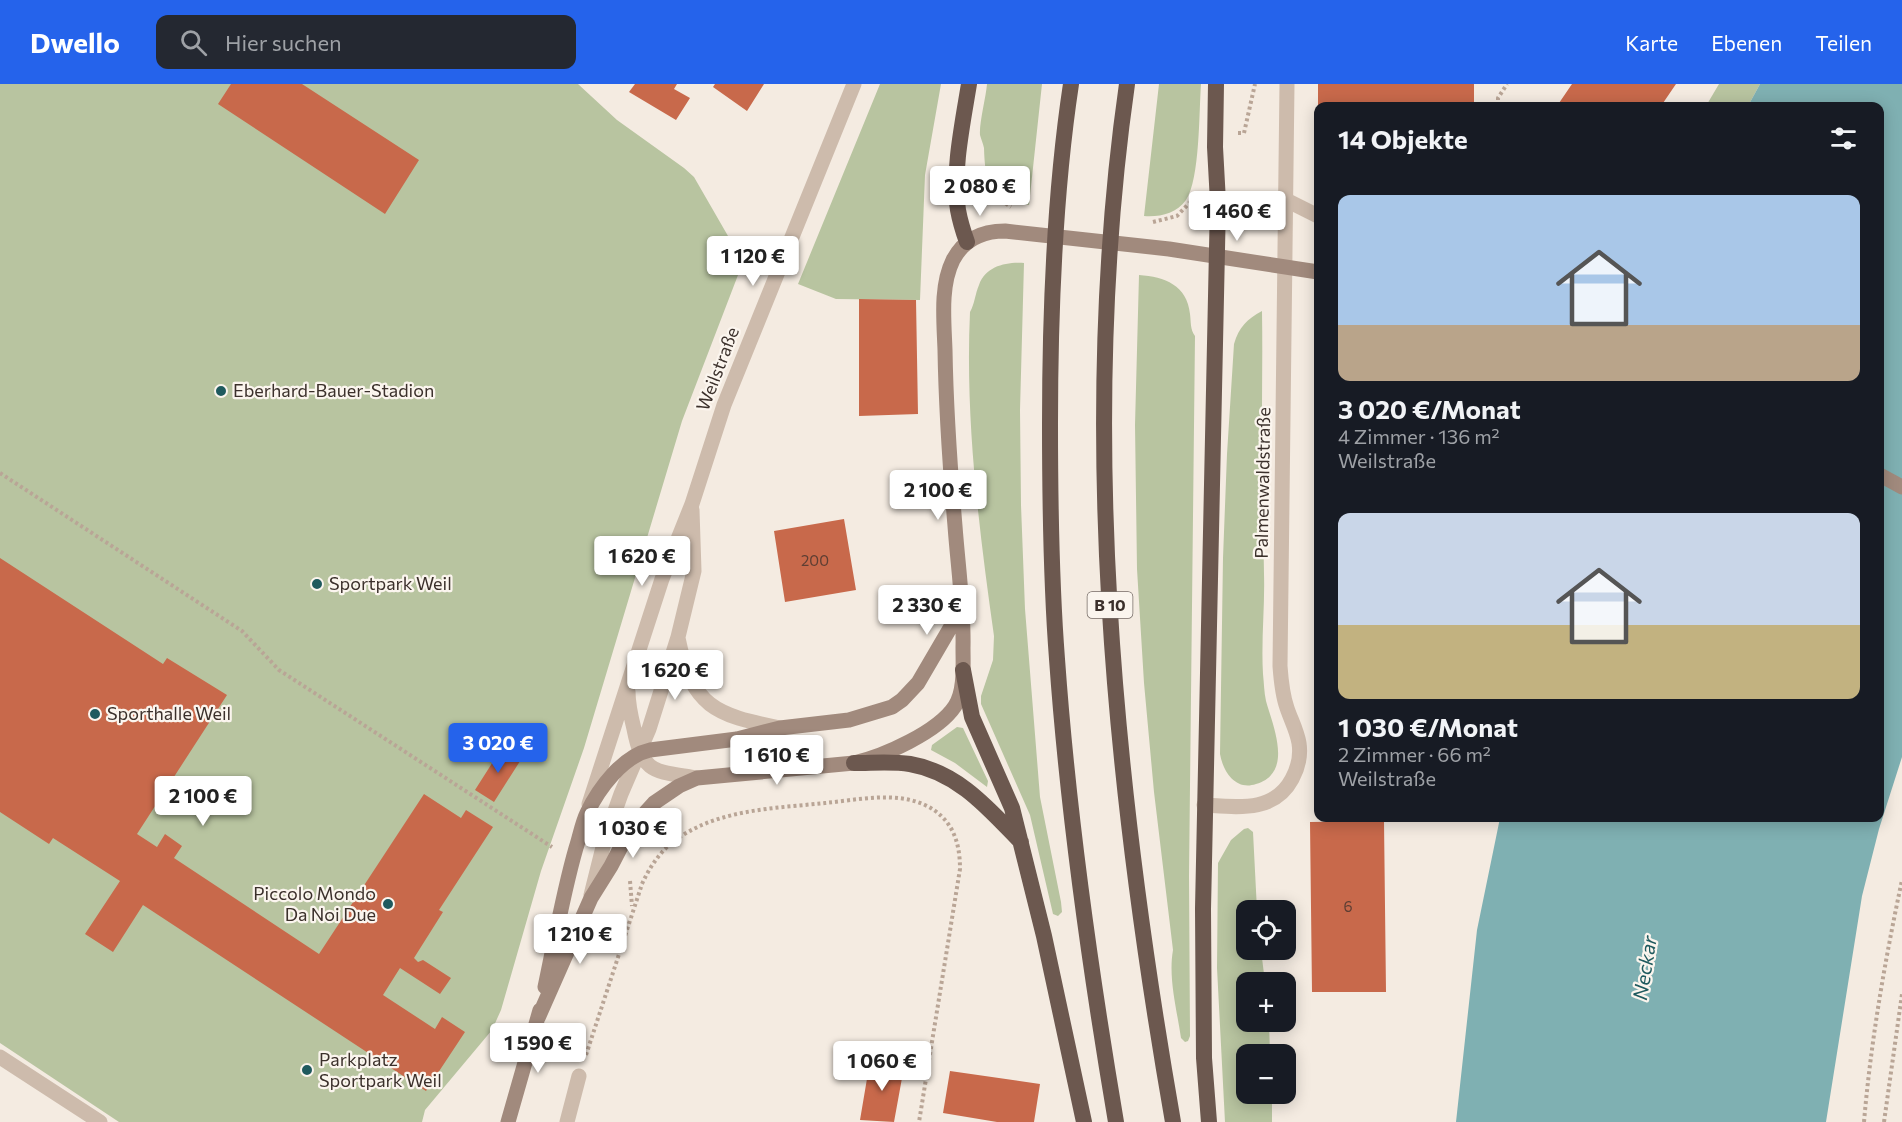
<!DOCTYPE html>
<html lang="de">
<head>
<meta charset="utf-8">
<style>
	body { margin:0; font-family:Commissioner,sans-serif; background:#242831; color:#f1f3f6; height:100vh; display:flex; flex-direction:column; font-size:22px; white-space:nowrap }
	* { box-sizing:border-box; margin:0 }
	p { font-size:20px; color:#9ea1a6 }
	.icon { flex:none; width:33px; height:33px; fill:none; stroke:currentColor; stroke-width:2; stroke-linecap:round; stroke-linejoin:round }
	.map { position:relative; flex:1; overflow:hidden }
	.panel { position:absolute; left:1314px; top:18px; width:570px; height:720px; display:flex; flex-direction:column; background:#171b24; border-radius:12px; box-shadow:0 3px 15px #0003 }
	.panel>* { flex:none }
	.controls { position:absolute; left:1236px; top:816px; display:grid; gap:12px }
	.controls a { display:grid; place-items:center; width:60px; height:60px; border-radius:12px; background:#171b24; box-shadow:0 3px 15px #0003; font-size:30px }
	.price { position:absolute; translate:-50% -51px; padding:0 14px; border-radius:6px; background:#fff; color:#222; font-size:20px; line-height:39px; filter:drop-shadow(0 2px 3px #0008) }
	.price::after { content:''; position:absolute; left:50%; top:36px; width:18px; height:14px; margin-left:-9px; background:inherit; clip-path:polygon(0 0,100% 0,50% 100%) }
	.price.current { background:#2563eb; color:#fff }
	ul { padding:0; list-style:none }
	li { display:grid; align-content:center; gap:12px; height:318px; padding:0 24px }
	li span { display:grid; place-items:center; height:186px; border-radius:12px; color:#555 }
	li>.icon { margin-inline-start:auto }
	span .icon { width:108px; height:108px; fill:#fffc; stroke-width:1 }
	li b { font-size:26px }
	h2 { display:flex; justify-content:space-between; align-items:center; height:72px; padding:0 24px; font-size:26px }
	header { display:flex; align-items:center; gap:36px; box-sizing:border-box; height:84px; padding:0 30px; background:#2563eb; color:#fff }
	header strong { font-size:28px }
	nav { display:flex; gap:33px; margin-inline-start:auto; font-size:21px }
	.search { width:420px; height:54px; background:#242831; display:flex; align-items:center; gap:15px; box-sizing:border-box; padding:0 21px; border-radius:12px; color:#9ea1a6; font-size:22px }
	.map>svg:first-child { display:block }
	.green { fill:#b8c4a0 }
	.water { fill:#7fb0b2 }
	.building { fill:#c8694b }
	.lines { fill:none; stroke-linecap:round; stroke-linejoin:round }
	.path { stroke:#b9a596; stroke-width:4; stroke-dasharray:3 3; stroke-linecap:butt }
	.service { stroke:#cdbbac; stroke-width:15 }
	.minor { stroke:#cdbbac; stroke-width:15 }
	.tertiary { stroke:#cdbbac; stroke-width:15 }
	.secondary { stroke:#a18a7d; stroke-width:15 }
	.trunk { stroke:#6c584f; stroke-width:16 }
	.poi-dot { fill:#1f5a5e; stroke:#fbf5ee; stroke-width:2 }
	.labels { text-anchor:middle; stroke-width:4.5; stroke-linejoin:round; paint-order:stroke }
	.number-label { font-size:15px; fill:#5e3e33 }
	.shield { fill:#fbf5ee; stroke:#756b66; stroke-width:1.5 }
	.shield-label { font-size:16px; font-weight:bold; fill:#3b302b }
	.street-label { font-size:18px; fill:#3b302b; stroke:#fbf5ee }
	.poi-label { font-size:18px; fill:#3b302b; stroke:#fbf5ee; text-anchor:start }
	.water-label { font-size:20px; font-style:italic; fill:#1f5a5e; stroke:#fbf5ee }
</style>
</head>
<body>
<header>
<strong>Dwello</strong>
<div class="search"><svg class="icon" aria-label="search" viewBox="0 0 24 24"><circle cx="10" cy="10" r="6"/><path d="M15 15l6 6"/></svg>Hier suchen</div>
<nav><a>Karte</a><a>Ebenen</a><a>Teilen</a></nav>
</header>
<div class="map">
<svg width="1902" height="1038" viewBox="0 0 1902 1038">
	<rect width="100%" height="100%" fill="#f4ebe1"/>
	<path class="green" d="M 0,0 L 578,0 L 617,36 L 684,84 L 694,93 L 743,178 L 682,337 L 584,664 L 541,787 L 501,926 L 492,946 L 425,1026 L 422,1038 L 119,1038 L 0,959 Z
		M 880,0 L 941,0 L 925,91 L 920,216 L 836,215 L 798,200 Z
		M 987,0 L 1042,0 L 1029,121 C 990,115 985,100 984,64 C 983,59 981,55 980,51 C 979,39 986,13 987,0 Z
		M 1159,0 L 1201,0 C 1199,28 1200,95 1186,116 C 1176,130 1160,133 1144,132 Z
		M 1719,0 L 1760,0 L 1748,22 L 1706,22 Z
		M 1024,179 L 1020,326 L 1021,421 L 1025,525 L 1040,713 L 1061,818 L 1062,828 L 1058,832 L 1053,830 L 1030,731 L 981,620 L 981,612 L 993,576 L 994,552 C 979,445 965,336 970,228 C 975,219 975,210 979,201 C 986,182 1006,178 1024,179 Z
		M 1139,191 C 1165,193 1187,201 1190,230 C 1191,237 1190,246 1195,252 L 1189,792 L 1190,952 L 1188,957 L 1185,958 L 1181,954 C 1177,926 1168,894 1173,866 L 1154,708 L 1144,599 L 1137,485 L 1135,341 Z
		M 1262,227 C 1263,290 1261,354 1262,417 C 1262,442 1264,466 1264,490 C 1265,523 1261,556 1263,590 C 1264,599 1264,608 1266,617 C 1273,642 1294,689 1256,700 C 1236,707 1223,688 1220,670 L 1223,474 L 1227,370 L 1234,260 C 1239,243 1247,235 1262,227 Z
		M 957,643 L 963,644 L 988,697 L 987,703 L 955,679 L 931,666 L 932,661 Z
		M 1248,744 L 1253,748 L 1257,826 L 1246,826 L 1246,866 L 1261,866 L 1265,898 L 1246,898 L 1246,938 L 1269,938 L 1270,970 L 1246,970 L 1246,1010 L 1272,1010 L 1272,1038 L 1225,1038 L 1217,884 L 1218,779 L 1231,756 L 1244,745 Z"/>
	<path class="water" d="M 1760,0 L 1902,0 L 1902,673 L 1879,745 L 1862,812 L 1826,1038 L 1456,1038 L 1477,846 L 1500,734 L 1880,734 L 1880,22 L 1748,22 Z"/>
	<path class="building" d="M 231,0 L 302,0 L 419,76 L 385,130 L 218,20 Z
		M 635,0 L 677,0 L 674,5 L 690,14 L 676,36 L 629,8 Z
		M 715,0 L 764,0 L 747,27 L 713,3 Z
		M 1318,0 L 1474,0 L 1474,22 L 1318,22 Z
		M 1572,0 L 1676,0 L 1661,22 L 1557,22 Z
		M 859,215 L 916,216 L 918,330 L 859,332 Z
		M 844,435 L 856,506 L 785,518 L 774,447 Z
		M 0,474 L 163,580 L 167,574 L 227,611 L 137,750 L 157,763 L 165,750 L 182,762 L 174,774 L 319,870 L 424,710 L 461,734 L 466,726 L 493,743 L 439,826 L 443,828 L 414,874 L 418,878 L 423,876 L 451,894 L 440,910 L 400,884 L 383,911 L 435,945 L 442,933 L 465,948 L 426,1007 L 143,821 L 113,868 L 85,850 L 120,797 L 53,754 L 49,760 L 0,728 Z
		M 503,662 L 522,674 L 494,718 L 475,706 Z
		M 1384,737 L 1386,908 L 1312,908 L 1310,738 Z
		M 870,977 L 904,983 L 894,1038 L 860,1036 Z
		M 950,987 L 1040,1000 L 1034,1038 L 997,1038 L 943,1029 Z"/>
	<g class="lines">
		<path class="path" d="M 1498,22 L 1498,14 L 1507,0
			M 1238,49 L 1244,49 L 1255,0
			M 980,95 L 990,109 L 1011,123
			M 1244,114 L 1251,126 L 1262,136
			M 1153,138 L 1177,132 L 1193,115
			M 0,389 L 242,547 L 279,586 L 552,763
			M 630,797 L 632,822
			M 586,971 L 642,800 C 651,780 664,762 683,751 C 724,725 778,724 825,719 C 857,716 895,707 925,721 C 952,734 960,757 960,785 L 919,1038
			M 1864,1038 C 1871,956 1885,876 1902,796
			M 1884,1038 L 1902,910"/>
		<path class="service" d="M 1286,116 L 1318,132
			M 0,973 L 100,1038
			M 567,1038 L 579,992"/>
		<path class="minor" d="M 1204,721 C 1237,723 1274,729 1292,695 C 1298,684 1301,672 1299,659 C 1297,647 1291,636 1287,624 C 1282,610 1281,596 1280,582 L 1287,0"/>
		<path class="tertiary" d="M 678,554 C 692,623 715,631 780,644
			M 628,607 C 628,620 631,633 634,645 C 643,691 655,687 697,694
			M 589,720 L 662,495 L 692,420 L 724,321 L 854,0
			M 591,811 L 605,755 L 621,710 L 649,645 L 678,553 L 694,487 L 692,426"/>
		<path class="secondary" d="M 1880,391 L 1902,403
			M 545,903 C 555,856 563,809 576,764 C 580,752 582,739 587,729 C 599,704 623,672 650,666 L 737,655 L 780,644 L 849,636 L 892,623 L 902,616 L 918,599 L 963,522
			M 538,934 L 591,814 L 611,782 L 626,753 L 635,740 L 654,719 L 679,702 L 697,694 L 854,679 C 884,672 938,648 955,622 C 965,607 963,581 963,564 C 964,523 958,483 955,442 C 950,383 946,325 945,266 C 944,237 940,202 953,176 C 964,155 982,147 1005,147 L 1169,165 L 1318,188
			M 508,1038 L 540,926"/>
		<path class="trunk" d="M 1071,0 C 1054,112 1050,227 1050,340 C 1050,418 1051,497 1057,575 C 1068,730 1090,885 1116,1038
			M 1127,0 C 1078,341 1114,701 1173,1038
			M 967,158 C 963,147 960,137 958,126 C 952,89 963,37 969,0
			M 963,586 L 972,633 L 1012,724 L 1044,852 L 1084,1038
			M 854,679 C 873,679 892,677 910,680 C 958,688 989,725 1021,758
			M 1209,1038 L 1204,974 L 1203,825 L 1218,118 L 1215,63 L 1216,0"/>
	</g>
	<g class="poi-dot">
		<circle cx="221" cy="307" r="6"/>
		<circle cx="317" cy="500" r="6"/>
		<circle cx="95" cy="630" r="6"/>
		<circle cx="388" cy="820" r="6"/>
		<circle cx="307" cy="986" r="6"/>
	</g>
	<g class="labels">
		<g class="number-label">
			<text x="815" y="482">200</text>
			<text x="1348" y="828">6</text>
		</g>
		<rect class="shield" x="1087.5" y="508" width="45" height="26" rx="4.5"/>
		<g class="shield-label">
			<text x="1110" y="527">B 10</text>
		</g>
		<g class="street-label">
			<text transform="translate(718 285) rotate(-69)" y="6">Weilstraße</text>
			<text transform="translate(1263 399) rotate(-89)" y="6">Palmenwaldstraße</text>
		</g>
		<g class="poi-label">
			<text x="233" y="313">Eberhard-Bauer-Stadion</text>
			<text x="329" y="506">Sportpark Weil</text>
			<text x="107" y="636">Sporthalle Weil</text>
			<text x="376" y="816" text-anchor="end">Piccolo Mondo<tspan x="376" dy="21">Da Noi Due</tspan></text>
			<text x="319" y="982">Parkplatz<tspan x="319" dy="21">Sportpark Weil</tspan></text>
		</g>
		<g class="water-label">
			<text transform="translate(1645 884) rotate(-81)" y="7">Neckar</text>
		</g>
	</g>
</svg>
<div class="controls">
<a><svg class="icon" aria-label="locate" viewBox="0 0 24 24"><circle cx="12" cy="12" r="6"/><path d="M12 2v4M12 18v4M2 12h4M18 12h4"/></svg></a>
<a>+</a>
<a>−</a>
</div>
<b class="price" style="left:980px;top:133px">2 080 €</b>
<b class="price" style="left:1237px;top:158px">1 460 €</b>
<b class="price" style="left:753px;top:203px">1 120 €</b>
<b class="price" style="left:938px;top:437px">2 100 €</b>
<b class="price" style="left:642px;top:503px">1 620 €</b>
<b class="price" style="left:927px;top:552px">2 330 €</b>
<b class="price" style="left:675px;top:617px">1 620 €</b>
<b class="price current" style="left:498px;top:690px">3 020 €</b>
<b class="price" style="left:777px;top:702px">1 610 €</b>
<b class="price" style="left:203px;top:743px">2 100 €</b>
<b class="price" style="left:633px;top:775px">1 030 €</b>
<b class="price" style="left:580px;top:881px">1 210 €</b>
<b class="price" style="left:538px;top:990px">1 590 €</b>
<b class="price" style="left:882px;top:1008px">1 060 €</b>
<section class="panel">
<h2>14 Objekte<svg class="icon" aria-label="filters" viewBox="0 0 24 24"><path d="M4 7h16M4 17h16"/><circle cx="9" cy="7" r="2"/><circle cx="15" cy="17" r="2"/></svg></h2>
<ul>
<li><span style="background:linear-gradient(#a9c7e8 70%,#b9a48a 0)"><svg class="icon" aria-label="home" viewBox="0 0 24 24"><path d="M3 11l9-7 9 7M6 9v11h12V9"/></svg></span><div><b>3 020 €/Monat</b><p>4 Zimmer · 136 m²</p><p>Weilstraße</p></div></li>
<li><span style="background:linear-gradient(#c9d6e8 60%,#c2b280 0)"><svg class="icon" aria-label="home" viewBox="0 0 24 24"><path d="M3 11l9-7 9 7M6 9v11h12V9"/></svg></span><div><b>1 030 €/Monat</b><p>2 Zimmer · 66 m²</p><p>Weilstraße</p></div></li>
</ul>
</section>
</div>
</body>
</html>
